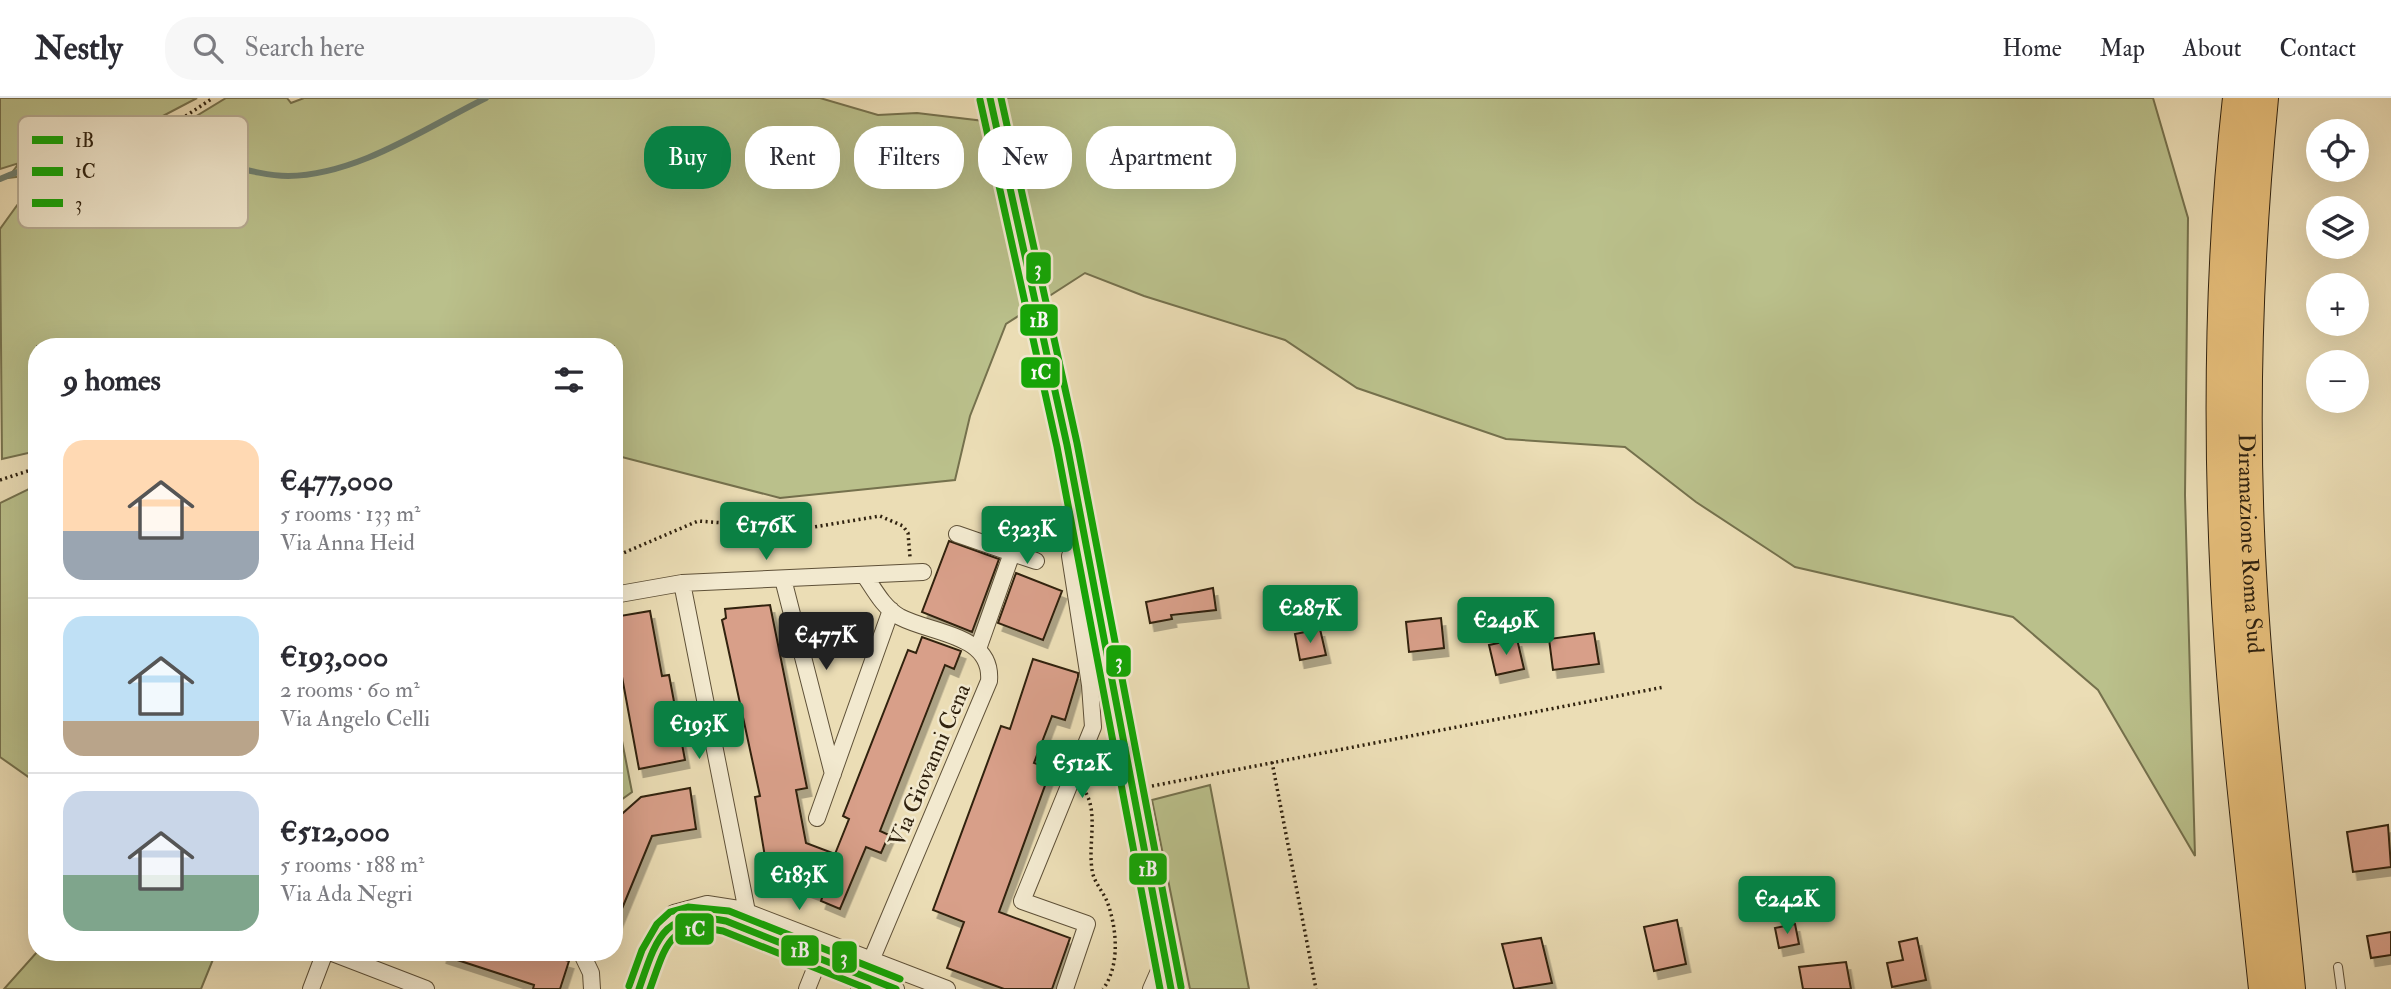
<!DOCTYPE html>
<html lang="en">
<head>
<meta charset="utf-8">
<style>
	body { margin:0; font-family:"IM FELL Double Pica",serif; background:#f7f7f7; color:#2b2b33; height:100vh; display:flex; flex-direction:column; font-size:26px; white-space:nowrap }
	* { box-sizing:border-box; margin:0 }
	p { font-size:23px; color:#7c7c81 }
	.icon { flex:none; width:38px; height:38px; fill:none; stroke:currentColor; stroke-width:2; stroke-linecap:round; stroke-linejoin:round }
	.map { position:relative; flex:1; overflow:hidden }
	.panel { position:absolute; left:28px; top:240px; width:595px; height:623px; display:flex; flex-direction:column; background:#fff; border-radius:28px; box-shadow:0 7px 28px #0002 }
	.panel>* { flex:none }
	.top-card { position:absolute; left:644px; top:28px; width:665px; height:63px; display:flex; gap:14px }
	.controls { position:absolute; left:2306px; top:21px; display:grid; gap:14px }
	.controls a { display:grid; place-items:center; width:63px; height:63px; border-radius:50%; background:#fff; box-shadow:0 7px 28px #0002; font-size:35px }
	.price { position:absolute; translate:-50% -60px; padding:0 16px; border-radius:7px; background:#0b8043; color:#fff; font-size:23px; line-height:46px; filter:drop-shadow(0 2px 4px #0008) }
	.price::after { content:''; position:absolute; left:50%; top:42px; width:21px; height:16px; margin-left:-10px; background:inherit; clip-path:polygon(0 0,100% 0,50% 100%) }
	.price.current { background:#222; color:#fff }
	ul { padding:0; list-style:none }
	li { display:flex; align-items:center; gap:21px; height:175px; padding:0 35px }
	li+li { border-top:2px solid #e1e1e2 }
	li span { display:grid; place-items:center; flex:none; width:196px; height:140px; border-radius:21px; color:#555 }
	li>.icon { margin-inline-start:auto }
	span .icon { width:84px; height:84px; fill:#fffc; stroke-width:1 }
	li b { font-size:30px }
	h2 { display:flex; justify-content:space-between; align-items:center; height:84px; padding:0 35px; font-size:30px }
	.tag { padding:0 24px; border-radius:28px; background:#fff; box-shadow:0 7px 28px #0002; font-size:24px; line-height:63px }
	.tag.current { background:#0b8043; color:#fff }
	header { display:flex; align-items:center; gap:42px; box-sizing:border-box; height:98px; padding:0 35px; background:#fff; border-bottom:2px solid #e1e1e2 }
	header strong { font-size:33px }
	nav { display:flex; gap:38px; margin-inline-start:auto; font-size:24px }
	.search { width:490px; height:63px; background:#f7f7f7; display:flex; align-items:center; gap:18px; box-sizing:border-box; padding:0 24px; border-radius:28px; color:#7c7c81; font-size:26px }
	.map>svg:first-child { display:block }
	.green { fill:#bac08b; stroke:#75714d; stroke-width:2 }
	.lines { fill:none; stroke-linecap:round; stroke-linejoin:round }
	.stream { stroke:#6e7e6f; stroke-width:6 }
	.building { fill:#d89f89; stroke:#30220f; stroke-width:2; filter:url(#shadow) }
	.service-casing { stroke:#5f5138; stroke-width:10 }
	.minor-casing { stroke:#5f5138; stroke-width:18 }
	.tertiary-casing { stroke:#5f5138; stroke-width:24 }
	.motorway-casing { stroke:#30220f; stroke-width:32 }
	.path { stroke:#30220f; stroke-width:3.5; stroke-dasharray:2 3.5; stroke-linecap:butt }
	.service { stroke:#f2e9cf; stroke-width:8 }
	.minor { stroke:#f2e9cf; stroke-width:16 }
	.tertiary { stroke:#f2e9cf; stroke-width:21 }
	.motorway { stroke:#e6be7a; stroke-width:30 }
	.bus-1-casing { stroke:#f2e9cf; stroke-width:12 }
	.bus-2-casing { stroke:#f2e9cf; stroke-width:12 }
	.bus-3-casing { stroke:#f2e9cf; stroke-width:12 }
	.bus-1 { stroke:#13a706; stroke-width:7 }
	.bus-2 { stroke:#13a706; stroke-width:7 }
	.bus-3 { stroke:#13a706; stroke-width:7 }
	.labels { text-anchor:middle; stroke-width:5; stroke-linejoin:round; paint-order:stroke }
	.street-label { font-size:23px; fill:#30220f; stroke:#f2e9cf }
	.key { fill:#f2e9cf; stroke:#b8ad95; stroke-width:2 }
	.key-label { font-size:19px; fill:#30220f }
	.line-badge { stroke:#f2e9cf; stroke-width:2.5 }
	.badge-label { font-size:19px; text-anchor:middle; font-weight:bold; fill:#fff }
</style>
</head>
<body>
<header>
<strong>Nestly</strong>
<div class="search"><svg class="icon" aria-label="search" viewBox="0 0 24 24"><circle cx="10" cy="10" r="6"/><path d="M15 15l6 6"/></svg>Search here</div>
<nav><a>Home</a><a>Map</a><a>About</a><a>Contact</a></nav>
</header>
<div class="map">
<svg width="2391" height="891" viewBox="0 0 2391 891">
	<defs>
		<filter id="shadow"><feDropShadow dx="4.5" dy="8" stdDeviation="0" flood-color="#0004"/></filter>
	</defs>
	<rect width="100%" height="100%" fill="#ebddb5"/>
	<filter id="stains"><feTurbulence type="fractalNoise" baseFrequency=".00286" numOctaves="4"/><feColorMatrix values="0 0 0 0 .2 0 0 0 0 .09 0 0 0 0 .02 0 0 0 .5 -.17"/></filter>
	<radialGradient id="worn" r=".72"><stop offset=".6" stop-color="#630" stop-opacity="0"/><stop offset="1" stop-color="#630" stop-opacity=".3"/></radialGradient>
	<path class="green" d="M 0,0 L 197,0 L 121,40 L 170,34 L 226,0 L 287,0 L 291,5 L 304,0 L 820,0 L 878,17 L 917,15 L 993,24 L 990,0 L 2153,0 L 2188,120 L 2185,397 L 2195,758 L 2098,592 L 2013,519 L 1795,469 L 1696,404 L 1625,349 L 1506,341 L 1357,290 L 1285,242 L 1144,198 L 1085,175 L 1006,226 L 970,318 L 955,382 L 780,400 L 614,357 L 614,248 L 37,248 L 37,353 L 2,361 L 0,131 L 18,106 L 77,79 L 66,73 L 8,80 L 19,65 L 0,71 Z
		M 37,387 L 37,685 L 0,659 L 0,405 Z
		M 614,602 L 632,694 L 614,707 Z
		M 1210,687 L 1249,891 L 1190,891 L 1152,702 Z
		M 37,854 L 216,854 L 201,891 L 4,891 Z"/>
	<g class="lines">
		<path class="stream" d="M 0,81 C 49,59 124,51 178,57 C 213,60 254,78 288,78 C 358,77 425,30 486,0"/>
	</g>
	<path class="building" d="M 949,443 L 999,461 L 972,534 L 922,514 Z
		M 1016,475 L 1062,493 L 1043,542 L 998,525 Z
		M 1213,490 L 1216,512 L 1171,517 L 1172,521 L 1150,525 L 1146,504 Z
		M 770,507 L 807,690 L 796,692 L 806,745 L 835,756 L 849,721 L 843,718 L 908,552 L 916,555 L 922,539 L 961,553 L 954,571 L 945,567 L 931,603 L 880,733 L 889,737 L 881,755 L 866,749 L 840,811 L 821,803 L 823,797 L 768,777 L 755,699 L 760,698 L 722,522 L 726,520 L 725,511 Z
		M 650,513 L 662,578 L 669,577 L 685,662 L 639,671 L 620,568 L 614,569 L 614,519 Z
		M 1441,520 L 1444,550 L 1409,554 L 1406,524 Z
		M 1320,531 L 1326,557 L 1300,562 L 1295,536 Z
		M 1594,535 L 1599,566 L 1553,572 L 1549,541 Z
		M 1517,541 L 1524,571 L 1496,577 L 1489,547 Z
		M 1033,561 L 1078,575 L 1078,579 L 1065,622 L 1052,618 L 1034,665 L 1051,671 L 999,814 L 1070,840 L 1052,891 L 1004,891 L 947,870 L 964,824 L 933,812 L 1001,628 L 1010,631 Z
		M 690,690 L 696,731 L 652,738 L 614,830 L 614,723 L 641,699 Z
		M 2388,727 L 2391,769 L 2353,774 L 2347,734 Z
		M 1677,822 L 1686,866 L 1654,873 L 1644,829 Z
		M 1795,826 L 1799,846 L 1779,850 L 1775,830 Z
		M 2391,834 L 2391,857 L 2371,860 L 2367,838 Z
		M 1541,840 L 1552,885 L 1514,891 L 1502,846 Z
		M 1917,840 L 1926,882 L 1892,889 L 1887,865 L 1903,862 L 1899,844 Z
		M 443,854 L 552,854 L 551,858 L 569,863 L 560,891 L 533,891 L 534,887 L 442,857 Z
		M 1846,864 L 1851,891 L 1803,891 L 1799,869 Z"/>
	<g class="lines">
		<defs>
			<path id="service" d="M 2338,869 L 2341,891"/>
			<path id="minor" d="M 957,436 L 1012,455 L 978,551
				M 1012,455 L 1036,463
				M 783,481 L 833,676
				M 682,485 L 751,834
				M 614,497 L 682,485 L 923,474
				M 817,720 L 891,512
				M 681,820 L 700,818 L 726,823 L 896,891
				M 330,854 L 426,891
				M 581,854 L 591,875 L 592,891
				M 311,891 L 325,854
				M 639,891 L 652,852 L 674,815 L 707,806 L 739,811 L 947,891
				M 807,891 L 819,861
				M 859,891 L 989,583 C 993,536 932,536 900,519 C 884,510 875,493 865,478
				M 1065,891 L 1087,826 L 1022,803 L 1093,629 L 1090,587 L 1070,458 L 1075,449 L 1086,447
				M 1151,891 L 1165,859"/>
			<path id="tertiary" d="M 990,0 L 1067,347 L 1171,891"/>
			<g id="motorway">
				<path d="M 2238,0 C 2220,161 2218,324 2226,486 C 2233,621 2250,756 2264,891"/>
				<path id="s1" d="M 2263,0 C 2249,144 2243,288 2249,433 C 2255,586 2275,739 2290,891"/>
			</g>
		</defs>
		<use href="#service" class="service-casing"/>
		<use href="#minor" class="minor-casing"/>
		<use href="#tertiary" class="tertiary-casing"/>
		<use href="#motorway" class="motorway-casing"/>
		<path class="path" d="M 181,21 L 213,0
			M 0,382 L 37,370
			M 614,459 L 698,423 L 802,431 L 880,418 L 903,428 L 908,435 L 910,459
			M 1272,664 L 1316,891
			M 1152,688 L 1664,589
			M 1086,695 C 1098,717 1088,747 1092,771 C 1093,784 1104,794 1108,806 C 1117,832 1120,868 1103,891"/>
		<use href="#service" class="service"/>
		<use href="#minor" class="minor"/>
		<use href="#tertiary" class="tertiary"/>
		<use href="#motorway" class="motorway"/>
		<defs>
			<path id="bus-1" d="M 990,0 L 1067,347 L 1171,891
				M 639,891 C 657,839 664,810 726,823 L 896,891"/>
			<path id="bus-2" d="M 980,2 L 1057,349 L 1160,891
				M 650,891 C 666,847 669,822 723,833 L 868,891"/>
			<path id="bus-3" d="M 1001,0 L 1077,345 L 1181,889
				M 629,888 L 642,852 L 657,826 L 670,814 L 688,809 L 729,813 L 900,881"/>
		</defs>
		<use href="#bus-1" class="bus-1-casing"/>
		<use href="#bus-2" class="bus-2-casing"/>
		<use href="#bus-3" class="bus-3-casing"/>
		<use href="#bus-1" class="bus-1"/>
		<use href="#bus-2" class="bus-2"/>
		<use href="#bus-3" class="bus-3"/>
	</g>
	<g class="labels">
		<g class="street-label">
			<text dy="8" stroke="none"><textPath href="#s1" startOffset="446">Diramazione Roma Sud</textPath></text>
			<text transform="translate(929 667) rotate(-67)" y="8">Via Giovanni Cena</text>
		</g>
	</g>
	<rect x="18" y="18" width="230" height="112" rx="10" class="key"/>
	<rect x="32" y="38" width="31" height="8" fill="#13a706"/>
	<rect x="32" y="69" width="31" height="9" fill="#13a706"/>
	<rect x="32" y="101" width="31" height="8" fill="#13a706"/>
	<g class="key-label">
		<text x="75" y="49">1B</text>
		<text x="75" y="80">1C</text>
		<text x="75" y="112">3</text>
	</g>
	<g class="line-badge">
		<rect x="1025" y="153" width="27" height="34" rx="7" fill="#13a706"/>
		<rect x="1019" y="205" width="40" height="34" rx="7" fill="#13a706"/>
		<rect x="1020" y="258" width="41" height="33" rx="7" fill="#13a706"/>
		<rect x="1105" y="546" width="27" height="34" rx="7" fill="#13a706"/>
		<rect x="1128" y="754" width="40" height="34" rx="7" fill="#13a706"/>
		<rect x="674" y="814" width="41" height="34" rx="7" fill="#13a706"/>
		<rect x="780" y="836" width="40" height="33" rx="7" fill="#13a706"/>
		<rect x="831" y="842" width="27" height="34" rx="7" fill="#13a706"/>
	</g>
	<g class="badge-label">
		<text x="1038" y="177">3</text>
		<text x="1039" y="229">1B</text>
		<text x="1041" y="281">1C</text>
		<text x="1119" y="570">3</text>
		<text x="1148" y="778">1B</text>
		<text x="695" y="838">1C</text>
		<text x="800" y="859">1B</text>
		<text x="844" y="866">3</text>
	</g>
	<rect width="100%" height="100%" filter="url(#stains)"/>
	<rect width="100%" height="100%" fill="url(#worn)"/>
</svg>
<div class="controls">
<a><svg class="icon" aria-label="locate" viewBox="0 0 24 24"><circle cx="12" cy="12" r="6"/><path d="M12 2v4M12 18v4M2 12h4M18 12h4"/></svg></a>
<a><svg class="icon" aria-label="layers" viewBox="0 0 24 24"><path d="M12 4l9 5-9 5-9-5zM3 14l9 5 9-5"/></svg></a>
<a>+</a>
<a>−</a>
</div>
<b class="price" style="left:766px;top:464px">€176K</b>
<b class="price" style="left:1027px;top:468px">€323K</b>
<b class="price" style="left:1310px;top:547px">€287K</b>
<b class="price" style="left:1506px;top:559px">€249K</b>
<b class="price current" style="left:826px;top:574px">€477K</b>
<b class="price" style="left:699px;top:663px">€193K</b>
<b class="price" style="left:1082px;top:702px">€512K</b>
<b class="price" style="left:799px;top:814px">€183K</b>
<b class="price" style="left:1787px;top:838px">€242K</b>
<div class="top-card">
<a class="tag current">Buy</a>
<a class="tag">Rent</a>
<a class="tag">Filters</a>
<a class="tag">New</a>
<a class="tag">Apartment</a>
</div>
<section class="panel">
<h2>9 homes<svg class="icon" aria-label="filters" viewBox="0 0 24 24"><path d="M4 7h16M4 17h16"/><circle cx="9" cy="7" r="2"/><circle cx="15" cy="17" r="2"/></svg></h2>
<ul>
<li><span style="background:linear-gradient(#ffd9b3 65%,#9aa5b1 0)"><svg class="icon" aria-label="home" viewBox="0 0 24 24"><path d="M3 11l9-7 9 7M6 9v11h12V9"/></svg></span><div><b>€477,000</b><p>5 rooms · 133 m²</p><p>Via Anna Heid</p></div></li>
<li><span style="background:linear-gradient(#bfe0f5 75%,#b9a48a 0)"><svg class="icon" aria-label="home" viewBox="0 0 24 24"><path d="M3 11l9-7 9 7M6 9v11h12V9"/></svg></span><div><b>€193,000</b><p>2 rooms · 60 m²</p><p>Via Angelo Celli</p></div></li>
<li><span style="background:linear-gradient(#c9d6e8 60%,#7fa58c 0)"><svg class="icon" aria-label="home" viewBox="0 0 24 24"><path d="M3 11l9-7 9 7M6 9v11h12V9"/></svg></span><div><b>€512,000</b><p>5 rooms · 188 m²</p><p>Via Ada Negri</p></div></li>
</ul>
</section>
</div>
</body>
</html>
